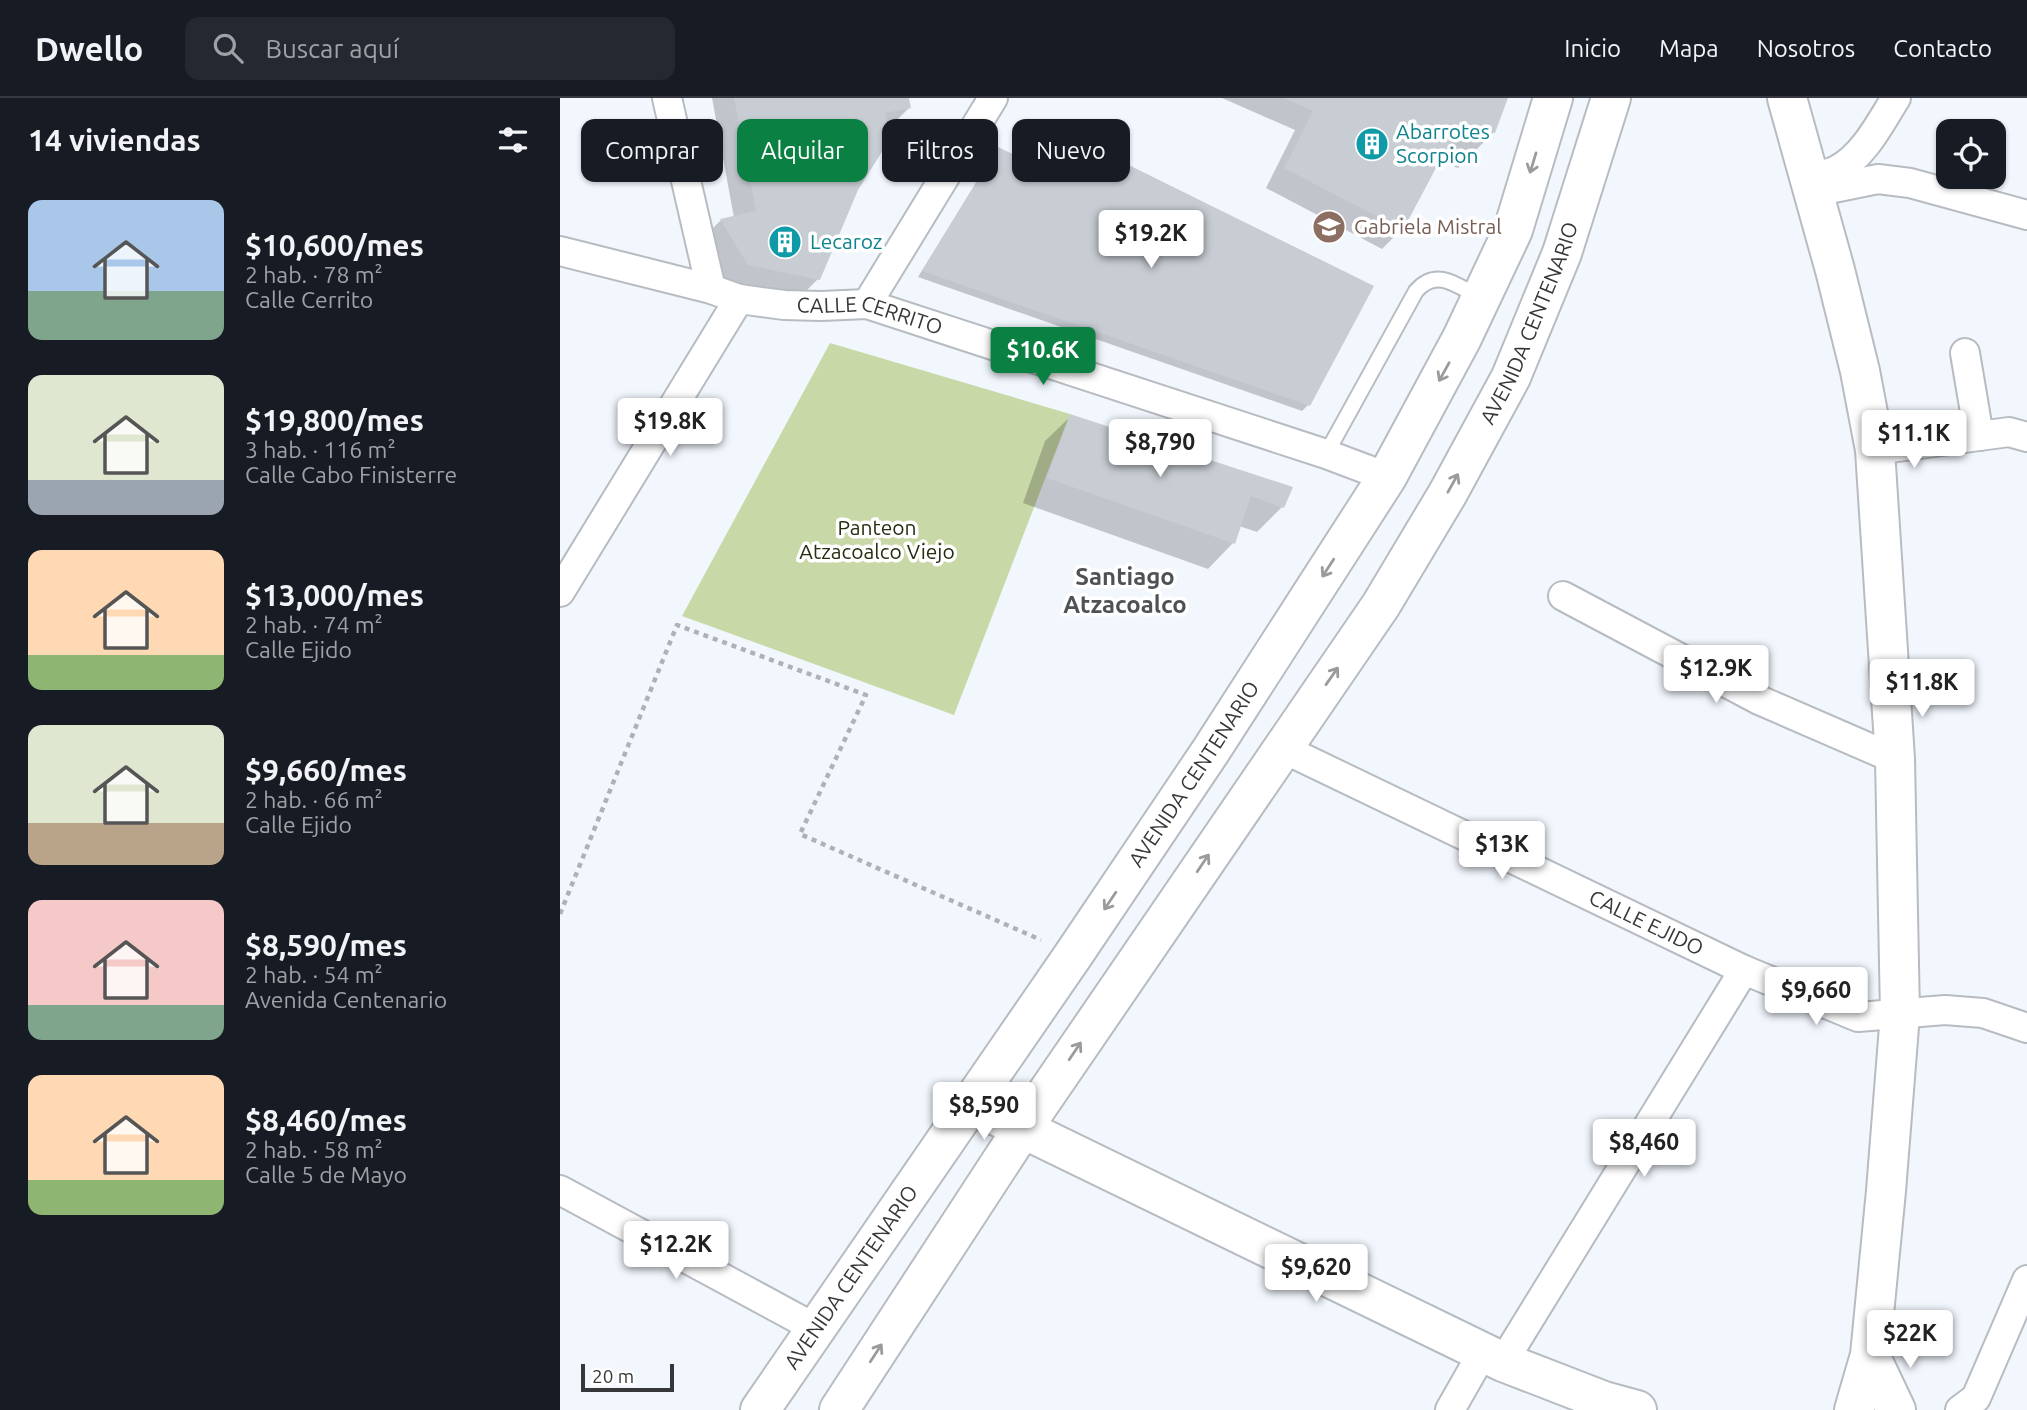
<!DOCTYPE html>
<html lang="es">
<head>
<meta charset="utf-8">
<style>
	body { margin:0; font-family:Ubuntu,sans-serif; background:#242831; color:#f1f3f6; height:100vh; display:flex; flex-direction:column; font-size:26px; white-space:nowrap }
	* { box-sizing:border-box; margin:0 }
	p { font-size:23px; color:#9ea1a6 }
	.icon { flex:none; width:38px; height:38px; fill:none; stroke:currentColor; stroke-width:2; stroke-linecap:round; stroke-linejoin:round }
	.map { position:relative; flex:1; overflow:hidden }
	.sheet { display:flex; flex-direction:column; background:#171b24; width:560px }
	.sheet>* { flex:none }
	.top-card { position:absolute; left:21px; top:21px; width:665px; height:63px; display:flex; gap:14px }
	.buttons { position:absolute; left:1376px; top:21px; display:grid; gap:14px }
	.buttons a { display:grid; place-items:center; width:70px; height:70px; border-radius:14px; background:#171b24; box-shadow:0 2px 5px #0004; font-size:35px }
	.scale { position:absolute; left:21px; bottom:18px; width:93px; box-sizing:border-box; padding-left:7px; border:4px solid #353739; border-top:0; font-size:19px; line-height:24px; white-space:nowrap; color:#353739; -webkit-text-stroke:5px #fff; paint-order:stroke }
	.price { position:absolute; translate:-50% -60px; padding:0 16px; border-radius:7px; background:#fff; color:#222; font-size:23px; line-height:46px; filter:drop-shadow(0 2px 4px #0008) }
	.price::after { content:''; position:absolute; left:50%; top:42px; width:21px; height:16px; margin-left:-10px; background:inherit; clip-path:polygon(0 0,100% 0,50% 100%) }
	.price.selected { background:#0b8043; color:#fff }
	ul { padding:0; list-style:none }
	li { display:flex; align-items:center; gap:21px; height:175px; padding:0 28px }
	li span { display:grid; place-items:center; flex:none; width:196px; height:140px; border-radius:14px; color:#555 }
	li>.icon { margin-inline-start:auto }
	span .icon { width:84px; height:84px; fill:#fffc; stroke-width:1 }
	li b { font-size:30px }
	h2 { display:flex; justify-content:space-between; align-items:center; height:84px; padding:0 28px; font-size:30px }
	.chip { padding:0 24px; border-radius:14px; background:#171b24; box-shadow:0 2px 5px #0004; font-size:24px; line-height:63px }
	.chip.selected { background:#0b8043; color:#fff }
	header { display:flex; align-items:center; gap:42px; box-sizing:border-box; height:98px; padding:0 35px; background:#171b24; border-bottom:2px solid #363941 }
	header strong { font-size:33px }
	nav { display:flex; gap:38px; margin-inline-start:auto; font-size:24px }
	.search { width:490px; height:63px; background:#242831; display:flex; align-items:center; gap:18px; box-sizing:border-box; padding:0 24px; border-radius:14px; color:#9ea1a6; font-size:26px }
	main { display:flex; flex:1; min-height:0 }
	.map>svg:first-child { display:block }
	.green { fill:#c9d8a7 }
	.shadow { fill:#0003 }
	.building { fill:#c7cdd3 }
	.lines { fill:none; stroke-linecap:round; stroke-linejoin:round }
	.lane-casing { stroke:#b7bcc2; stroke-width:18 }
	.street-casing { stroke:#b7bcc2; stroke-width:32 }
	.secondary-casing { stroke:#b7bcc2; stroke-width:42 }
	.primary-casing { stroke:#b7bcc2; stroke-width:42 }
	.path { stroke:#aeb2b7; stroke-width:4.5; stroke-dasharray:5 5; stroke-linecap:butt }
	.lane { stroke:#fff; stroke-width:14 }
	.street { stroke:#fff; stroke-width:28 }
	.secondary { stroke:#fff; stroke-width:38 }
	.primary { stroke:#fff; stroke-width:38 }
	.oneway { stroke:#9a9b9c }
	.labels { text-anchor:middle; stroke-width:7; stroke-linejoin:round; paint-order:stroke }
	.culture-label { font-size:21px; fill:#0d838f; stroke:#fff; text-anchor:start }
	.education-label { font-size:21px; fill:#785e54; stroke:#fff; text-anchor:start }
	.street-label { font-size:21px; fill:#353739; stroke:#fff }
	.park-label { font-size:21px; fill:#262e0f; stroke:#fff }
	.quarter-label { font-size:24px; font-weight:bold; fill:#4d5257; stroke:#fff }
</style>
</head>
<body>
<header>
<strong>Dwello</strong>
<div class="search"><svg class="icon" aria-label="search" viewBox="0 0 24 24"><circle cx="10" cy="10" r="6"/><path d="M15 15l6 6"/></svg>Buscar aquí</div>
<nav><a>Inicio</a><a>Mapa</a><a>Nosotros</a><a>Contacto</a></nav>
</header>
<main>
<section class="sheet">
<h2>14 viviendas<svg class="icon" aria-label="filters" viewBox="0 0 24 24"><path d="M4 7h16M4 17h16"/><circle cx="9" cy="7" r="2"/><circle cx="15" cy="17" r="2"/></svg></h2>
<ul>
<li><span style="background:linear-gradient(#a9c7e8 65%,#7fa58c 0)"><svg class="icon" aria-label="home" viewBox="0 0 24 24"><path d="M3 11l9-7 9 7M6 9v11h12V9"/></svg></span><div><b>$10,600/mes</b><p>2 hab. · 78 m²</p><p>Calle Cerrito</p></div></li>
<li><span style="background:linear-gradient(#dfe7d0 75%,#9aa5b1 0)"><svg class="icon" aria-label="home" viewBox="0 0 24 24"><path d="M3 11l9-7 9 7M6 9v11h12V9"/></svg></span><div><b>$19,800/mes</b><p>3 hab. · 116 m²</p><p>Calle Cabo Finisterre</p></div></li>
<li><span style="background:linear-gradient(#ffd9b3 75%,#8fb573 0)"><svg class="icon" aria-label="home" viewBox="0 0 24 24"><path d="M3 11l9-7 9 7M6 9v11h12V9"/></svg></span><div><b>$13,000/mes</b><p>2 hab. · 74 m²</p><p>Calle Ejido</p></div></li>
<li><span style="background:linear-gradient(#dfe7d0 70%,#b9a48a 0)"><svg class="icon" aria-label="home" viewBox="0 0 24 24"><path d="M3 11l9-7 9 7M6 9v11h12V9"/></svg></span><div><b>$9,660/mes</b><p>2 hab. · 66 m²</p><p>Calle Ejido</p></div></li>
<li><span style="background:linear-gradient(#f6c9c9 75%,#7fa58c 0)"><svg class="icon" aria-label="home" viewBox="0 0 24 24"><path d="M3 11l9-7 9 7M6 9v11h12V9"/></svg></span><div><b>$8,590/mes</b><p>2 hab. · 54 m²</p><p>Avenida Centenario</p></div></li>
<li><span style="background:linear-gradient(#ffd9b3 75%,#8fb573 0)"><svg class="icon" aria-label="home" viewBox="0 0 24 24"><path d="M3 11l9-7 9 7M6 9v11h12V9"/></svg></span><div><b>$8,460/mes</b><p>2 hab. · 58 m²</p><p>Calle 5 de Mayo</p></div></li>
</ul>
</section>
<div class="map">
<svg width="1467" height="1312" viewBox="0 0 1467 1312">
	<rect width="100%" height="100%" fill="#f2f7fe"/>
	<path class="green" d="M 270,245 L 510,316 L 394,617 L 122,518 Z"/>
	<path class="shadow" d="M 152,0 L 347,0 L 349,10 L 330,29 L 326,30 L 297,92 L 258,181 L 239,200 L 168,186 L 142,141 L 161,122 L 174,120 Z
		M 662,0 L 946,0 L 934,34 L 898,70 L 878,63 L 842,131 L 822,151 L 706,90 L 735,32 Z
		M 512,41 L 748,307 L 742,313 L 358,179 L 433,57 L 439,51 L 488,75 L 506,47 Z
		M 511,318 L 722,409 L 697,434 L 679,428 L 673,445 L 648,471 L 463,405 L 485,343 Z"/>
	<path class="building" d="M 174,0 L 349,0 L 351,10 L 325,15 L 330,41 L 298,92 L 260,182 L 188,167 L 160,121 L 196,113 Z
		M 724,0 L 948,0 L 935,35 L 901,23 L 843,132 L 724,70 L 753,13 Z
		M 512,39 L 814,188 L 750,308 L 362,173 L 438,49 L 490,74 Z
		M 510,316 L 733,389 L 724,410 L 691,398 L 675,446 L 487,380 Z"/>
	<g class="lines">
		<defs>
			<path id="lane" d="M 766,356 L 856,193 C 877,169 898,188 920,200"/>
			<g id="street">
				<path d="M 107,0 L 151,191"/>
				<path d="M 1251,80 C 1259,77 1270,76 1277,72 C 1304,58 1320,25 1336,0"/>
				<path d="M 1254,94 L 1318,81 L 1350,85 L 1467,117"/>
				<path id="s1" d="M 0,153 L 151,191 L 179,201 L 224,207 L 261,208 L 307,206 L 766,356 L 827,379"/>
				<path d="M 307,206 L 433,0"/>
				<path d="M 1405,255 L 1419,338"/>
				<path d="M 1315,352 L 1449,334 L 1467,339"/>
				<path d="M 0,494 L 179,201"/>
				<path d="M 1003,498 L 1199,602 L 1335,661"/>
				<path id="s2" d="M 722,650 L 1184,872 L 1298,919 L 1385,912 L 1423,915 L 1467,930"/>
				<path d="M 0,1092 L 255,1230"/>
				<path d="M 943,1264 L 1184,872"/>
				<path d="M 890,1312 L 923,1254"/>
				<path d="M 1400,1312 L 1416,1300 L 1467,1182"/>
			</g>
			<path id="secondary" d="M 1227,0 L 1275,172 L 1300,273 L 1315,352 L 1335,661 L 1340,916 L 1326,1093 L 1310,1257 L 1294,1312
				M 410,1005 L 943,1264 L 1044,1303 L 1077,1312
				M 1310,1257 L 1336,1312"/>
			<g id="primary">
				<path id="s3" d="M 200,1312 L 514,856 L 650,654 L 827,379 L 902,240 L 953,132 L 993,0"/>
				<path id="s4" d="M 279,1312 L 463,1030 L 821,507 L 888,395 L 951,279 L 1002,155 L 1051,0"/>
			</g>
		</defs>
		<use href="#lane" class="lane-casing"/>
		<use href="#street" class="street-casing"/>
		<use href="#secondary" class="secondary-casing"/>
		<use href="#primary" class="primary-casing"/>
		<path class="path" d="M 0,816 L 117,527 L 306,597 L 240,736 L 481,842"/>
		<use href="#lane" class="lane"/>
		<use href="#street" class="street"/>
		<use href="#secondary" class="secondary"/>
		<use href="#primary" class="primary"/>
	</g>
	<defs><path id="oneway-shaft" d="M-6 0H5M1.5-3L5.5 0L1.5 3" fill="none" stroke-width="1.6" stroke-linecap="round" stroke-linejoin="round" transform="scale(1.75)"/></defs>
	<g class="oneway">
		<use href="#oneway-shaft" transform="translate(973 65) rotate(107)"/>
		<use href="#oneway-shaft" transform="translate(884 274) rotate(119)"/>
		<use href="#oneway-shaft" transform="translate(893 385) rotate(-61)"/>
		<use href="#oneway-shaft" transform="translate(768 470) rotate(123)"/>
		<use href="#oneway-shaft" transform="translate(772 578) rotate(-55)"/>
		<use href="#oneway-shaft" transform="translate(643 765) rotate(-56)"/>
		<use href="#oneway-shaft" transform="translate(550 803) rotate(124)"/>
		<use href="#oneway-shaft" transform="translate(515 953) rotate(-56)"/>
		<use href="#oneway-shaft" transform="translate(316 1255) rotate(-57)"/>
	</g>
	<defs>
		<symbol id="building-disc" viewBox="-11 -11 22 22"><circle r="9.5" fill="#0f9aa8" stroke="#fff"/><path d="M-4-6H4V6H1V3H-1V6H-4ZM-2.5-4.3h1.7v1.8h-1.7ZM.8-4.3h1.7v1.8H.8ZM-2.5-1h1.7V.8h-1.7ZM.8-1h1.7V.8H.8Z" fill="#fff"/></symbol>
		<symbol id="school-disc" viewBox="-11 -11 22 22"><circle r="9.5" fill="#8d6e63" stroke="#fff"/><path d="M0-5L7-2L0 1L-7-2ZM-4 1L0 2.5L4 1V4Q0 6-4 4Z" fill="#fff"/></symbol>
	</defs>
	<g fill-rule="evenodd">
		<use href="#building-disc" x="793" y="27" width="38" height="38"/>
		<use href="#school-disc" x="750" y="110" width="38" height="38"/>
		<use href="#building-disc" x="206" y="125" width="38" height="38"/>
	</g>
	<g class="labels">
		<g class="culture-label">
			<text x="836" y="41">Abarrotes<tspan x="836" dy="24">Scorpion</tspan></text>
			<text x="250" y="151">Lecaroz</text>
		</g>
		<g class="education-label">
			<text x="794" y="136">Gabriela Mistral</text>
		</g>
		<g class="street-label">
			<text dy="7" stroke="none"><textPath href="#s1" startOffset="318">CALLE CERRITO</textPath></text>
			<text dy="7" stroke="none"><textPath href="#s4" startOffset="1290">AVENIDA CENTENARIO</textPath></text>
			<text dy="7" stroke="none"><textPath href="#s3" startOffset="770">AVENIDA CENTENARIO</textPath></text>
			<text dy="7" stroke="none"><textPath href="#s2" startOffset="404">CALLE EJIDO</textPath></text>
			<text dy="7" stroke="none"><textPath href="#s3" startOffset="161">AVENIDA CENTENARIO</textPath></text>
		</g>
		<g class="park-label">
			<text x="317" y="437">Panteon<tspan x="317" dy="24">Atzacoalco Viejo</tspan></text>
		</g>
		<g class="quarter-label">
			<text x="565" y="487">Santiago<tspan x="565" dy="28">Atzacoalco</tspan></text>
		</g>
	</g>
</svg>
<div class="buttons">
<a><svg class="icon" aria-label="locate" viewBox="0 0 24 24"><circle cx="12" cy="12" r="6"/><path d="M12 2v4M12 18v4M2 12h4M18 12h4"/></svg></a>
</div>
<div class="scale">20 m</div>
<b class="price" style="left:591px;top:172px">$19.2K</b>
<b class="price selected" style="left:483px;top:289px">$10.6K</b>
<b class="price" style="left:110px;top:360px">$19.8K</b>
<b class="price" style="left:1354px;top:372px">$11.1K</b>
<b class="price" style="left:600px;top:381px">$8,790</b>
<b class="price" style="left:1156px;top:607px">$12.9K</b>
<b class="price" style="left:1362px;top:621px">$11.8K</b>
<b class="price" style="left:942px;top:783px">$13K</b>
<b class="price" style="left:1256px;top:929px">$9,660</b>
<b class="price" style="left:424px;top:1044px">$8,590</b>
<b class="price" style="left:1084px;top:1081px">$8,460</b>
<b class="price" style="left:116px;top:1183px">$12.2K</b>
<b class="price" style="left:756px;top:1206px">$9,620</b>
<b class="price" style="left:1350px;top:1272px">$22K</b>
<div class="top-card">
<a class="chip">Comprar</a>
<a class="chip selected">Alquilar</a>
<a class="chip">Filtros</a>
<a class="chip">Nuevo</a>
</div>
</div>
</main>
</body>
</html>
